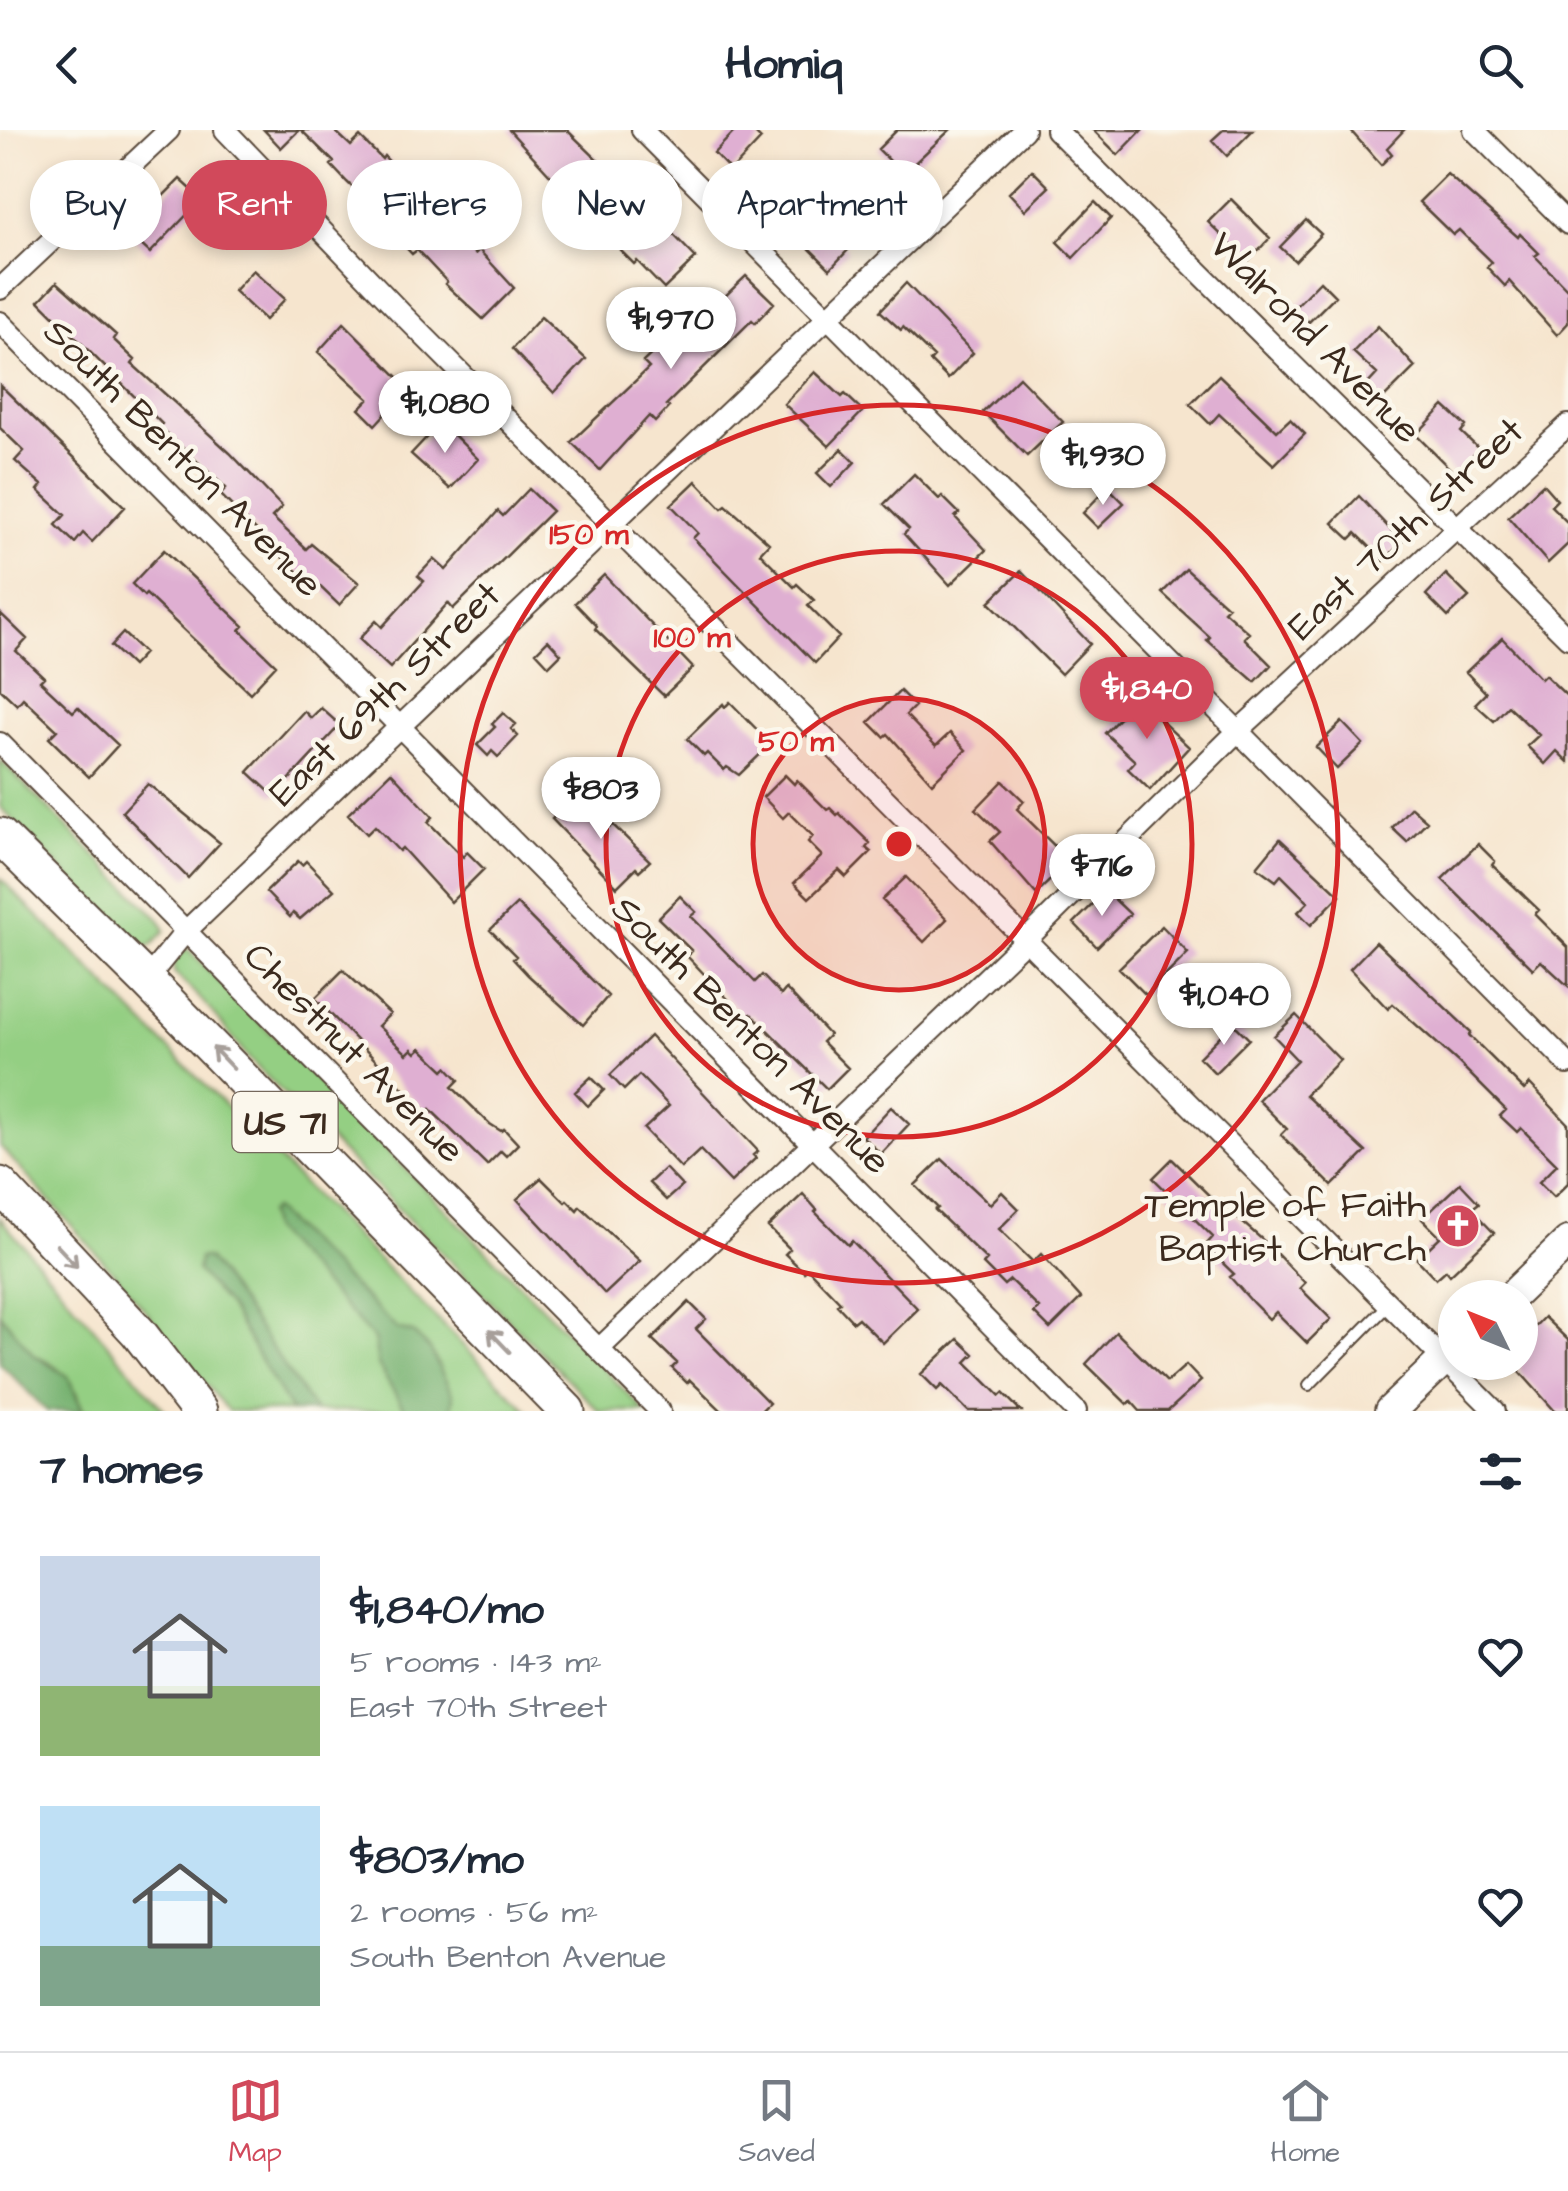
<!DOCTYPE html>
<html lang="en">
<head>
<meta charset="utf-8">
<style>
	body { margin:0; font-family:"Architects Daughter",sans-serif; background:#f6f6f7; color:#1f2937; height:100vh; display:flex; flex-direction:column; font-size:38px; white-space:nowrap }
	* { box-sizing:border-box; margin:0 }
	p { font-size:32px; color:#747a83 }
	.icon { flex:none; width:55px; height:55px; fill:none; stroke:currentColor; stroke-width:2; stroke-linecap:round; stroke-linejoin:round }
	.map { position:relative; height:1281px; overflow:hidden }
	.details { display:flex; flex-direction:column; background:#fff; flex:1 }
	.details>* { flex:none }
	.guide { position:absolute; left:30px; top:30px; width:1000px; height:90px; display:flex; gap:20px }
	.needle { width:65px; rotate:313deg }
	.controls { position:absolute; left:1438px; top:1150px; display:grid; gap:20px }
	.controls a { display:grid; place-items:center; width:100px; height:100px; border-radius:50%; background:#fff; box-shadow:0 5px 15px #0003; font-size:50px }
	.price { position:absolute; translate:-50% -85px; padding:0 22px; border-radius:35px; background:#fff; color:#222; font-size:32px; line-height:65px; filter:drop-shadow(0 2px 5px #0008) }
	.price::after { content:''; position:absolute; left:50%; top:60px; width:30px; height:22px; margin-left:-15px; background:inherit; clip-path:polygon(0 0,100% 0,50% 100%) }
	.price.current { background:#d1495b; color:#fff }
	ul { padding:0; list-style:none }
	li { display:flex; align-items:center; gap:30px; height:250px; padding:0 40px }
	li span { display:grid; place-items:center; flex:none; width:280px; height:200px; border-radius:0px; color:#555 }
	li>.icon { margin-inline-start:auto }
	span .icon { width:120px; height:120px; fill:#fffc; stroke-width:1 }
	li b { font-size:42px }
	h2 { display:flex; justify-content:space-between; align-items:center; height:120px; padding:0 40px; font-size:42px }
	.pill { padding:0 35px; border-radius:45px; background:#fff; box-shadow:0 5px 15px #0003; font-size:35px; line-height:90px }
	.pill.current { background:#d1495b; color:#fff }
	header { display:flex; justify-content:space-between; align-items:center; height:130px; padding:0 40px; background:#fff; font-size:45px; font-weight:700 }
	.tabs { display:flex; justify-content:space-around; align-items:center; height:140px; border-top:2px solid #e0e1e3; background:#fff; font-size:28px; color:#747a83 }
	.tabs a { display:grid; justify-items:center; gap:5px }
	.tabs .current { color:#d1495b }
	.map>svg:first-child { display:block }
	.green { fill:#94cf83; stroke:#687c50; stroke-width:2.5 }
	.forest { fill:#77b271; stroke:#596e48; stroke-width:2.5 }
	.building { fill:#dfafd2 }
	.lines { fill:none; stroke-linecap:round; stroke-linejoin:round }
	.service-casing { stroke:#574638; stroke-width:14 }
	.minor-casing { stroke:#574638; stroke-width:24 }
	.secondary-casing { stroke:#574638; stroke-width:34 }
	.trunk-casing { stroke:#574638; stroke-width:39 }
	.service { stroke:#fff; stroke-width:10 }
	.minor { stroke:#fff; stroke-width:20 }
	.secondary { stroke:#fff; stroke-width:30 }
	.trunk { stroke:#fff; stroke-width:35 }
	.oneway { stroke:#a79f9a }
	.ring { fill:none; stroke:#d62828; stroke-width:5 }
	.labels { text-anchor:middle; stroke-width:9; stroke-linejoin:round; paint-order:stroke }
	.shield { fill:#fbf7ec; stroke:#75685c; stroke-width:2.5 }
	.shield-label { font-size:35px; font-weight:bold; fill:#3b2a1e }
	.street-label { font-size:38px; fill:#3b2a1e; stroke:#fbf7ec }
	.poi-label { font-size:38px; fill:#3b2a1e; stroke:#fbf7ec; text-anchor:end }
	.centre { fill:#d62828; stroke:#fbf7ec; stroke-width:5 }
	.ring-label { font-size:30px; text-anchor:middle; font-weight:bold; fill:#d62828; stroke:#fbf7ec; stroke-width:9; stroke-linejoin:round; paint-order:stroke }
</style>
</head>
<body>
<header><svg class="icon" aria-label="back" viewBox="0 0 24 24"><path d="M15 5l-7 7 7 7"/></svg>Homiq<svg class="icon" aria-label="search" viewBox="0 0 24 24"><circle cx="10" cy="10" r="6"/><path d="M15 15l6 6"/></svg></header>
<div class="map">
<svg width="1568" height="1281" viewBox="0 0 1568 1281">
	<rect width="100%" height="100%" fill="#fbf7ec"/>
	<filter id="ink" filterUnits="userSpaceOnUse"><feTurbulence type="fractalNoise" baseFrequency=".01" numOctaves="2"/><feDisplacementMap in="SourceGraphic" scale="20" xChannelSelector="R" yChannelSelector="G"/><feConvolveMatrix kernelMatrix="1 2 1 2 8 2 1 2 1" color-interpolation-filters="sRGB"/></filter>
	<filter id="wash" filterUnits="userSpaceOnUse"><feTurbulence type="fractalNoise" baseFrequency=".0048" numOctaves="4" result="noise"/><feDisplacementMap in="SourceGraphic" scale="40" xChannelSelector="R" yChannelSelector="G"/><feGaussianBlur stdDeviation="2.25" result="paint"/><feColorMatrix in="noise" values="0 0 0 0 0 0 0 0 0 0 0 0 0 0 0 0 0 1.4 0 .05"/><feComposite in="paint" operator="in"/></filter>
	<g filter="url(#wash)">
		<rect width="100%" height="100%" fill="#f6e5ce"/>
		<path class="green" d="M 0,630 L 161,791 L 165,801 L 151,816 L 137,816 L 0,677 Z
			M 0,748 L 528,1281 L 228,1281 L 117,1146 L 0,1016 Z
			M 186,819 L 190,821 L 645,1281 L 599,1281 L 250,930 L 210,879 L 174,842 L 174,829 Z
			M 0,1088 L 165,1281 L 83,1281 L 77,1262 L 55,1236 L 34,1225 L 0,1184 Z"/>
		<path class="forest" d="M 273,1079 L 397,1199 L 413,1203 L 430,1219 L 453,1266 L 451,1281 L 405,1281 L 378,1235 L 374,1209 L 271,1099 L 268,1083 Z
			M 199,1128 L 207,1128 C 245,1176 279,1230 315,1281 L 291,1281 L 229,1177 L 197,1141 Z
			M 0,1184 L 34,1225 L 68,1246 L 83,1281 L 47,1281 L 0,1233 Z"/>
		<g id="blocks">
			<path class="building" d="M 264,0 L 299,0 L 281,18 Z
				M 301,0 L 334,0 L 351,16 L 360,7 L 382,29 L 384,26 L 475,124 L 479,120 L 514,158 L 483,189 L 445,154 L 447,152 L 417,120 L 412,124 L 396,107 L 400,103 L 347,52 L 331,35 L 334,32 Z
				M 509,0 L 567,0 L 604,36 L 572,69 Z
				M 736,0 L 752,0 L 761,9 L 731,41 L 714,23 Z
				M 897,0 L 950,0 L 903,44 L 878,19 Z
				M 1093,0 L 1142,0 L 1118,25 Z
				M 1223,0 L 1253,0 L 1227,26 L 1212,10 Z
				M 1350,0 L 1404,0 L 1387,18 L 1392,24 L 1381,35 Z
				M 1032,40 L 1049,57 L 1025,80 L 1009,63 Z
				M 1447,44 L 1518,107 L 1520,104 L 1539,123 L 1535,126 L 1568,160 L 1568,193 L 1557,205 L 1509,151 L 1505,156 L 1487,137 L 1492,132 L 1459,100 L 1453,105 L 1419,72 Z
				M 180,49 L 202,69 L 150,123 L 127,102 Z
				M 880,50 L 896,66 L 881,80 L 865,64 Z
				M 634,64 L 696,128 L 664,159 L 637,131 L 634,134 L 620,120 L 623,117 L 602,96 Z
				M 1231,69 L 1270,108 L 1248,131 L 1208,92 Z
				M 1095,72 L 1111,88 L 1073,128 L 1057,112 Z
				M 806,78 L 848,120 L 830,139 L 788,97 Z
				M 1306,90 L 1321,104 L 1295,131 L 1280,117 Z
				M 253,140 L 285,169 L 265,190 L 234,161 Z
				M 746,146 L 774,173 L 755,193 L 752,190 L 666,275 L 669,277 L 655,292 L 649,286 L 600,340 L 571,312 L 649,238 L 643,232 L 662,214 L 668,221 Z
				M 1320,151 L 1335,166 L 1309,192 L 1294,178 Z
				M 57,152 L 116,205 L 113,209 L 135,230 L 132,234 L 230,323 L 282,377 L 272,387 L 306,419 L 311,414 L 359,453 L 339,475 L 310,447 L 307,450 L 291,436 L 220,364 L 226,358 L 160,297 L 162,294 L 39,171 Z
				M 906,153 L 973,223 L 948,249 L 930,231 L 934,227 L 903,197 L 901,200 L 880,181 Z
				M 541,187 L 586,229 L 554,263 L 512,219 Z
				M 344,193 L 409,258 L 375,295 L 359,279 L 369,269 L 318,222 Z
				M 1378,196 L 1415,237 L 1382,270 L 1367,255 L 1377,244 L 1353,222 Z
				M 815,242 L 842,267 L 845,264 L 863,281 L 829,316 L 784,274 Z
				M 1219,245 L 1277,301 L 1290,289 L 1305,304 L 1274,335 L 1219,284 L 1210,294 L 1190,274 Z
				M 1019,247 L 1063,292 L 1027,326 L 983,282 Z
				M 0,255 L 125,377 L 92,412 L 83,403 L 75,413 L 56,395 L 65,385 L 38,360 L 42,355 L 15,331 L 24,321 L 0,298 Z
				M 1444,276 L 1466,296 L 1461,302 L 1479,319 L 1455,344 L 1416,305 Z
				M 441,292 L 478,329 L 450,359 L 411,324 Z
				M 842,319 L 855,332 L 831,357 L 817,343 Z
				M 914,344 L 939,369 L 942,366 L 959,383 L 955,387 L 986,420 L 950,455 L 904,404 L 909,399 L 884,374 Z
				M 696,351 L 722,378 L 726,375 L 769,413 L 760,423 L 794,457 L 797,454 L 814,470 L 808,476 L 839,507 L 815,533 L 693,408 L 698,403 L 671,375 Z
				M 1543,354 L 1557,370 L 1551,376 L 1568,393 L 1568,414 L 1548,433 L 1508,387 Z
				M 1108,357 L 1124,373 L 1098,398 L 1083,383 Z
				M 529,359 L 552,381 L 453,479 L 448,473 L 390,538 L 359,509 L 376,491 L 382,497 L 424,451 L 418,446 L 434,429 L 446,440 L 498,381 L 503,386 Z
				M 1359,366 L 1402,412 L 1384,431 L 1356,403 L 1350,409 L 1333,393 Z
				M 164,420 L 244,496 L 240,500 L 276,535 L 250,563 L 146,464 L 144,466 L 132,454 Z
				M 1186,439 L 1228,477 L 1224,481 L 1249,503 L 1244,508 L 1271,535 L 1255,552 L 1207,510 L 1210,507 L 1162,463 Z
				M 1021,441 L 1090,514 L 1061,544 L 989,472 Z
				M 1446,444 L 1469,467 L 1448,487 L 1426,465 Z
				M 604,445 L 693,538 L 664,566 L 595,499 L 597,496 L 575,473 Z
				M 0,483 L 27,509 L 16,521 L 44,547 L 40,551 L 73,582 L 78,577 L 118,615 L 89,647 L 49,608 L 57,600 L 23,568 L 17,575 L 0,559 Z
				M 123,503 L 144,523 L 132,536 L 111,516 Z
				M 1502,508 L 1541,549 L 1545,545 L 1568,567 L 1568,632 L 1557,621 L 1545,634 L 1527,616 L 1539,605 L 1508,576 L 1494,591 L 1475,574 L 1486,563 L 1466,542 Z
				M 548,510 L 561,524 L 549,536 L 536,522 Z
				M 900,561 L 915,576 L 906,585 L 936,616 L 950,603 L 966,620 L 932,653 L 888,604 L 884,607 L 869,592 Z
				M 1141,566 L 1158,583 L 1156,586 L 1189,617 L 1150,660 L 1128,639 L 1135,631 L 1105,603 Z
				M 730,572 L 771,614 L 739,645 L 727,637 L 724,640 L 707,623 L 704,626 L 687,609 L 723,574 L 725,577 Z
				M 321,578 L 340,595 L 274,666 L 248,642 L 304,581 L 311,588 Z
				M 503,583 L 516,594 L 511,599 L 518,606 L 498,627 L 492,621 L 488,626 L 477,615 L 495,597 L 492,594 Z
				M 1342,592 L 1363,614 L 1337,639 L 1316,617 Z
				M 391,642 L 433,687 L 428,692 L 463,727 L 467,722 L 484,739 L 451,772 L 402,718 L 399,721 L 375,696 L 367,704 L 348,684 Z
				M 785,645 L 794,654 L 797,650 L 827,680 L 830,678 L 837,685 L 839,683 L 870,713 L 866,718 L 871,722 L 846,747 L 839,740 L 809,768 L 794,753 L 822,726 L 808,712 L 813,706 L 789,682 L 783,688 L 763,667 Z
				M 1003,651 L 1024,671 L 1017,679 L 1070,731 L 1036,764 L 990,711 L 1000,702 L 976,679 Z
				M 148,654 L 220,713 L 188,748 L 122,682 Z
				M 575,667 L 599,692 L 602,689 L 610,697 L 612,694 L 650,731 L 639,741 L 636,738 L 617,757 L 552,689 Z
				M 1411,677 L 1427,691 L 1407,712 L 1392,698 Z
				M 1280,709 L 1340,765 L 1311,795 L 1298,782 L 1308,772 L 1281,745 L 1276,751 L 1257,737 Z
				M 1478,714 L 1495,731 L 1492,735 L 1539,780 L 1535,784 L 1568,817 L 1568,856 L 1541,831 L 1533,839 L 1442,749 Z
				M 298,731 L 302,735 L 306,731 L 334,760 L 300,789 L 293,783 L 290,787 L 266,762 Z
				M 906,747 L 947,789 L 924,812 L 882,770 Z
				M 1106,761 L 1130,784 L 1097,817 L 1074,793 Z
				M 680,766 L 696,782 L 691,786 L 755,852 L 762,845 L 781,865 L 786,859 L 829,905 L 822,912 L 848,938 L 827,959 L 751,884 L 746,888 L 687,826 L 692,821 L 658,788 Z
				M 517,774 L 608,866 L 583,895 L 528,845 L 513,829 L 516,826 L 490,800 Z
				M 1162,796 L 1188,823 L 1146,865 L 1119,838 Z
				M 1376,812 L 1471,902 L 1469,905 L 1524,960 L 1530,954 L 1568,994 L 1568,1053 L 1554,1067 L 1539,1052 L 1557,1034 L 1521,998 L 1517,1002 L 1500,986 L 1506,980 L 1459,933 L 1393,874 L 1388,879 L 1350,839 Z
				M 343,840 L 390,884 L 378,896 L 407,924 L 412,919 L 416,923 L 421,918 L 444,940 L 447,937 L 459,950 L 452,957 L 490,994 L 501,1001 L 504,999 L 518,1014 L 506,1026 L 501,1021 L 487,1035 L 430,979 L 427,983 L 315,868 Z
				M 1296,885 L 1340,930 L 1305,965 L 1366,1022 L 1332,1056 L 1281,1005 L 1287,999 L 1258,970 L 1297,930 L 1274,906 Z
				M 1233,893 L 1249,909 L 1215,943 L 1199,927 Z
				M 650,906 L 758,1021 L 753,1025 L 756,1028 L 731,1052 L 700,1020 L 681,1038 L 644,999 L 669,976 L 639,945 L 624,960 L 610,945 Z
				M 591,947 L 604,960 L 588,976 L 575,962 Z
				M 891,977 L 909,994 L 881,1024 L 863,1007 Z
				M 942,1029 L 990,1074 L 1002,1062 L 1019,1079 L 999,1099 L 1033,1132 L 1041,1124 L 1081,1168 L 1050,1199 L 1034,1183 L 1039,1178 L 1010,1150 L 1004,1155 L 983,1134 L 987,1130 L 935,1080 L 938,1078 L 915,1055 Z
				M 1172,1029 L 1232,1088 L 1234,1085 L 1265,1112 L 1305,1153 L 1300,1158 L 1331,1189 L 1307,1213 L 1276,1182 L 1269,1189 L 1253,1173 L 1230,1147 L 1234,1144 L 1205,1116 L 1213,1107 L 1153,1048 Z
				M 665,1038 L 682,1056 L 666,1070 L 649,1053 Z
				M 541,1048 L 565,1072 L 567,1070 L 577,1080 L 580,1076 L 640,1131 L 605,1164 L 517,1069 Z
				M 1460,1053 L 1479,1073 L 1471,1079 L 1494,1103 L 1450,1145 L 1446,1140 L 1436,1149 L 1417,1129 L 1440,1107 L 1422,1089 Z
				M 803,1064 L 817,1080 L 815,1082 L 848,1115 L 852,1111 L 918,1179 L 883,1213 L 858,1188 L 853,1192 L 837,1175 L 840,1172 L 808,1139 L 804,1142 L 785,1124 L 790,1119 L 768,1097 Z
				M 689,1172 L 706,1189 L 696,1199 L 769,1273 L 761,1281 L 722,1281 L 690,1250 L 687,1253 L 672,1238 L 677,1233 L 652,1209 Z
				M 1544,1187 L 1568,1210 L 1568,1281 L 1555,1281 L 1520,1242 L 1520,1212 Z
				M 1116,1202 L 1167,1252 L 1186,1235 L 1201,1251 L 1168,1281 L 1140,1281 L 1131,1271 L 1127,1274 L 1086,1234 Z
				M 958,1209 L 974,1224 L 966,1232 L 1000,1266 L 1003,1263 L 1021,1281 L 968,1281 L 942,1255 L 937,1260 L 921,1244 Z"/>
		</g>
	</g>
	<g filter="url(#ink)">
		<use href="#blocks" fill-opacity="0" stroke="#574638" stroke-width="2.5"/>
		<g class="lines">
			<defs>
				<path id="service" d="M 1309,1255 L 1388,1175"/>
				<path id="minor" d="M 225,0 L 403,185 L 1495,1281
					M 642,0 L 1568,934
					M 1056,0 L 1568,508
					M 1474,0 L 1568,94
					M 0,159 L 169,0
					M 0,192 L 1076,1281
					M 0,613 L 660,1281
					M 146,850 L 186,801 L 1024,0
					M 599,1219 L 1028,808 L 1238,601 L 1568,295"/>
				<path id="secondary" d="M 1510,1168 L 1568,1112
					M 1390,1281 L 1455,1219"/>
				<path id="trunk" d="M 0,706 L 146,850 L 567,1281
					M 0,1055 L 138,1202 L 199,1281"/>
			</defs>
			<use href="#service" class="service-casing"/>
			<use href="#minor" class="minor-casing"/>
			<use href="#secondary" class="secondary-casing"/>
			<use href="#trunk" class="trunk-casing"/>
			<use href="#service" class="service"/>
			<use href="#minor" class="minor"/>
			<use href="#secondary" class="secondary"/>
			<use href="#trunk" class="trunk"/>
		</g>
		<defs><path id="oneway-shaft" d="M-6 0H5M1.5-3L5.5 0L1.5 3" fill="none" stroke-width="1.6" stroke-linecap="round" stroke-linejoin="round" transform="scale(2.5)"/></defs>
		<g class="oneway">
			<use href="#oneway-shaft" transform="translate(223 928) rotate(-134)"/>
			<use href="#oneway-shaft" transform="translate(67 1126) rotate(47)"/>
			<use href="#oneway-shaft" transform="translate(499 1211) rotate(-134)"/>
		</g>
	</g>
	<circle cx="899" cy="714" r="146" fill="#d62828" fill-opacity=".12"/>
	<g class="ring">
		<circle cx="899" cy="714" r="146"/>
		<circle cx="899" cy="714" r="293"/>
		<circle cx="899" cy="714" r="439"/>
	</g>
	<defs>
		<symbol id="church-disc" viewBox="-11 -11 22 22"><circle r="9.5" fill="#d1495b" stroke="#fbf7ec"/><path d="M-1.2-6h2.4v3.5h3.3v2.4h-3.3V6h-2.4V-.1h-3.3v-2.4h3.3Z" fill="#fff"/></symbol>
	</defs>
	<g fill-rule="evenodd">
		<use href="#church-disc" x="1433" y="1071" width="50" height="50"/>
	</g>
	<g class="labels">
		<rect class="shield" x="232.5" y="962" width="105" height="60" rx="8"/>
		<g class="shield-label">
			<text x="285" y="1004">US 71</text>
		</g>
		<g class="street-label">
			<text transform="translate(1316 207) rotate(45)" y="13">Walrond Avenue</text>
			<text transform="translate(184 327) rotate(45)" y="13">South Benton Avenue</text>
			<text transform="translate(1405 398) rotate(-43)" y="13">East 70th Street</text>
			<text transform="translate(384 563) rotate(-44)" y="13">East 69th Street</text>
			<text transform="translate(752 904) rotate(45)" y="13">South Benton Avenue</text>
			<text transform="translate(355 922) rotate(45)" y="13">Chestnut Avenue</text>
		</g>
		<g class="poi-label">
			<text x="1426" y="1087">Temple of Faith<tspan x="1426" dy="44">Baptist Church</tspan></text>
		</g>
	</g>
	<circle cx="899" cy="714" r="15" class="centre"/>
	<g class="ring-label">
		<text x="589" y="414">150 m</text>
		<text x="692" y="517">100 m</text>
		<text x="796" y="621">50 m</text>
	</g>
</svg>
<div class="controls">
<a><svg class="needle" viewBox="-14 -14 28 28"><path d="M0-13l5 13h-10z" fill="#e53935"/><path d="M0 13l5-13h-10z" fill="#747a83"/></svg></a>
</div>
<b class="price" style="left:671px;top:242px">$1,970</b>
<b class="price" style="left:445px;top:326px">$1,080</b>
<b class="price" style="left:1103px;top:378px">$1,930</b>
<b class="price current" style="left:1147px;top:612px">$1,840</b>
<b class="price" style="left:601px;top:712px">$803</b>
<b class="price" style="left:1102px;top:789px">$716</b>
<b class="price" style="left:1224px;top:918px">$1,040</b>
<div class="guide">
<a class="pill">Buy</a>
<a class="pill current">Rent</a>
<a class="pill">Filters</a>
<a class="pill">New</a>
<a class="pill">Apartment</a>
</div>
</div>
<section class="details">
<h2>7 homes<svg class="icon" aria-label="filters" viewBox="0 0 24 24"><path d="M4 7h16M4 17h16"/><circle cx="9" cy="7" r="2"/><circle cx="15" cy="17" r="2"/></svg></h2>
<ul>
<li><span style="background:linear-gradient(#c9d6e8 65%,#8fb573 0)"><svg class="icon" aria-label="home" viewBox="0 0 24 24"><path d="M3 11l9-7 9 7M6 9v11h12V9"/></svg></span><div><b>$1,840/mo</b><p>5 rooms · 143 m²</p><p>East 70th Street</p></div><svg class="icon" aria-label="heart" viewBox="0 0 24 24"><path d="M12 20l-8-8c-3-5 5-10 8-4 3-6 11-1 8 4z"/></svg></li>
<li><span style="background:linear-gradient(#bfe0f5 70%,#7fa58c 0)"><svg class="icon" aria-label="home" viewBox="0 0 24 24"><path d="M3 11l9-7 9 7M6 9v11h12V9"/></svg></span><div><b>$803/mo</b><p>2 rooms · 56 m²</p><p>South Benton Avenue</p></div><svg class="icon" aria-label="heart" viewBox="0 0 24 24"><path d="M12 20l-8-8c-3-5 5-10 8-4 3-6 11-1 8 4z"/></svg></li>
</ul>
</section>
<nav class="tabs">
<a class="current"><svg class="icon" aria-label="map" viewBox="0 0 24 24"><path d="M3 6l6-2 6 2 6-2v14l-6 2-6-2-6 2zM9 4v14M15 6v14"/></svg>Map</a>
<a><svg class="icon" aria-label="saved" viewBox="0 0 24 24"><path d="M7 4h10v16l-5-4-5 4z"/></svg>Saved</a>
<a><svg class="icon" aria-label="home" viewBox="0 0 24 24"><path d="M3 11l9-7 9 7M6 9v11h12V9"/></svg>Home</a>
</nav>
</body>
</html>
